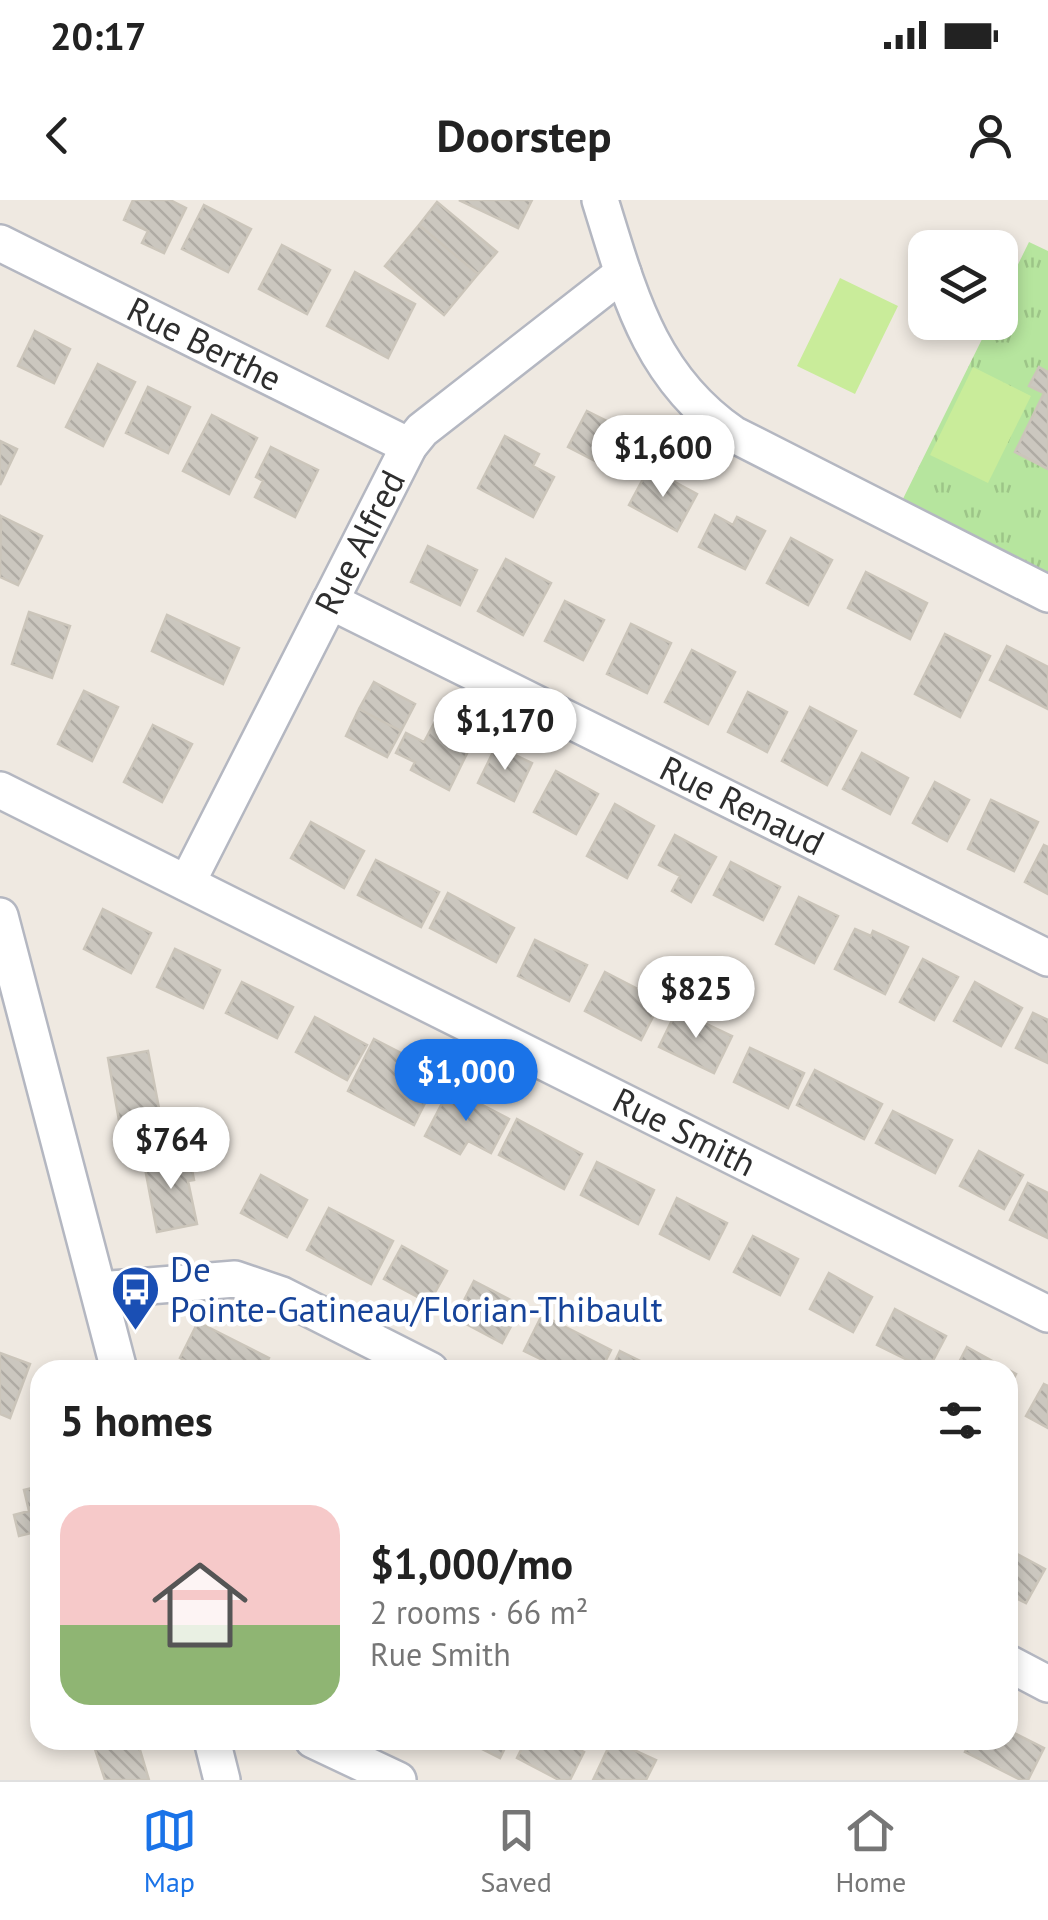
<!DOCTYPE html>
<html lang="en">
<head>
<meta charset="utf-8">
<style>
	body { margin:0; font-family:"PT Sans",sans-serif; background:#f6f6f6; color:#222; height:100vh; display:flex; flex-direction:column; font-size:38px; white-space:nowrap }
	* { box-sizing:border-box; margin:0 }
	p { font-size:32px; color:#767676 }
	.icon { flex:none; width:55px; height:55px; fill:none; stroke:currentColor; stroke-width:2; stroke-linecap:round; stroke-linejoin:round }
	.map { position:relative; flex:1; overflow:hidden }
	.details { position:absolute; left:30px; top:1160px; width:988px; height:390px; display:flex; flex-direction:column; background:#fff; border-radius:30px; box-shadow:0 5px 15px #0003 }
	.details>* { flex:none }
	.fabs { position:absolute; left:908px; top:30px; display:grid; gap:20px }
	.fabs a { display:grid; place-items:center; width:110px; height:110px; border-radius:20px; background:#fff; box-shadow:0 5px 15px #0003; font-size:50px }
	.price { position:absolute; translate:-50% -85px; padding:0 22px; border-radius:35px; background:#fff; color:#222; font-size:32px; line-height:65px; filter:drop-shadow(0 2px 5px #0008) }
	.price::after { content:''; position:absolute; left:50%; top:60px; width:30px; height:22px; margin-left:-15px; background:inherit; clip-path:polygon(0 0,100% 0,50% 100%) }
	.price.current { background:#1a73e8; color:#fff }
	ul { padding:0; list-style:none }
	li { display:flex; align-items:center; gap:30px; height:250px; padding:0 30px }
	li+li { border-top:2px solid #e0e0e0 }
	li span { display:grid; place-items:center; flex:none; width:280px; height:200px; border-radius:30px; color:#555 }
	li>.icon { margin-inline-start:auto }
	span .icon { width:120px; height:120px; fill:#fffc; stroke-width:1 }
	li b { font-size:42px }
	h2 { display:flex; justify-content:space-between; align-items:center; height:120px; padding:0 30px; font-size:42px }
	.status { display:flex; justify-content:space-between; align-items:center; height:70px; padding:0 50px; background:#fff; direction:ltr }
	.status svg { height:28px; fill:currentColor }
	header { display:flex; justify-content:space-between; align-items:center; height:130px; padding:0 30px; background:#fff; font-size:45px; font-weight:700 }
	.tab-bar { display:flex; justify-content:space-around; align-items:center; height:140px; border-top:2px solid #e0e0e0; background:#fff; font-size:28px; color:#767676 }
	.tab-bar a { display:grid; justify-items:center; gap:5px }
	.tab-bar .current { color:#1a73e8 }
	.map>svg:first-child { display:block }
	.grass { fill:url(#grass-tufts) }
	.pitch { fill:#c9ec9a }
	.building { fill:url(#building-back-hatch); stroke:#cbc5ba; stroke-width:2.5 }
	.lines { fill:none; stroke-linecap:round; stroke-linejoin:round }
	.street-casing { stroke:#b4b7c1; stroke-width:40 }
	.street { stroke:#fff; stroke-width:35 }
	.labels { text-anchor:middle; stroke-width:9; stroke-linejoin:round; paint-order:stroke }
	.street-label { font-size:35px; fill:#2e2e2e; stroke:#fff }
	.transit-label { font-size:35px; fill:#164399; stroke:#fff; text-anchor:start }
</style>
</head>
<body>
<div class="status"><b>20:17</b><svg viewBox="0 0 49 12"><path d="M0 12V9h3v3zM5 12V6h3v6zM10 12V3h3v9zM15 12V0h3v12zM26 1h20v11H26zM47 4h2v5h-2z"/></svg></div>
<header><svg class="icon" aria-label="back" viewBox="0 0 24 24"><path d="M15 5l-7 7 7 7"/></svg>Doorstep<svg class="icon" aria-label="person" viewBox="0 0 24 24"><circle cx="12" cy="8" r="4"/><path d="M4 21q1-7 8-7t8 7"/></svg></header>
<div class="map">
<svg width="1048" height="1580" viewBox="0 0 1048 1580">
	<defs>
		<pattern id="grass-tufts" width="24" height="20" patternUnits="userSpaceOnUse" patternTransform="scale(2.5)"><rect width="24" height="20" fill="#b6e59e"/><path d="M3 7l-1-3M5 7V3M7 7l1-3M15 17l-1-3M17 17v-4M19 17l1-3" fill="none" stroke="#9dc588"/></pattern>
		<pattern id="building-back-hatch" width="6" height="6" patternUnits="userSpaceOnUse" patternTransform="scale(2.5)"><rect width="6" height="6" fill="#cbc7bf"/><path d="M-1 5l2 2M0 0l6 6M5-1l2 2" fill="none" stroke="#afaba4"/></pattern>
	</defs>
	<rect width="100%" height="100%" fill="#efe9e1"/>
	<path class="grass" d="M 1029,42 L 1048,51 L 1048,394 L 894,317 L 990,123 L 1000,122 L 1000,101 Z"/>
	<path class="pitch" d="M 840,78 L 898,106 L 855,194 L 797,166 Z
		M 973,167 L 1031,196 L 988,283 L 930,255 Z"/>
	<path class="building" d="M 133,0 L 170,0 L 186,8 L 164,53 L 142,43 L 148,31 L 124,20 Z
		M 459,0 L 532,0 L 518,28 Z
		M 437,2 L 497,52 L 478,74 L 419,25 Z
		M 204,5 L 251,29 L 228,72 L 182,49 Z
		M 419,25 L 478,74 L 444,115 L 385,66 Z
		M 282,45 L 330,70 L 307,114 L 259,89 Z
		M 355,72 L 415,104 L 388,158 L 327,126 Z
		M 35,131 L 70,149 L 54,183 L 18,166 Z
		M 98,164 L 135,182 L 103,246 L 66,227 Z
		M 1039,167 L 1048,172 L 1048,269 L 1015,252 L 1044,193 L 1029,186 Z
		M 148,187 L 190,207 L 168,253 L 126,233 Z
		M 587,211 L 629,232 L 609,268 L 568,247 Z
		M 212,215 L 257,238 L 229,294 L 183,271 Z
		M 505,236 L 539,254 L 533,266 L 554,277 L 533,317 L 478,288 Z
		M 0,241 L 17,249 L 0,285 Z
		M 271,247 L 318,270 L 295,317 L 255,297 L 263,281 L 256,277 Z
		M 649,268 L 697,294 L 677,331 L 629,305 Z
		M 715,315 L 733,325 L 737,317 L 765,331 L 745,369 L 699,347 Z
		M 1,316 L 42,336 L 18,385 L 0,377 Z
		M 791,338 L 832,360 L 808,405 L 767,383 Z
		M 428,346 L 477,370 L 460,405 L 411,382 Z
		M 506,359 L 551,383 L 523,435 L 478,411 Z
		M 866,372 L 927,403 L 910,439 L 848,408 Z
		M 565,401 L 604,420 L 583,460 L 545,441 Z
		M 29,412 L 70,426 L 52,478 L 12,464 Z
		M 167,415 L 239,448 L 223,484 L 152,451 Z
		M 631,424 L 671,443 L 647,493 L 607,474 Z
		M 945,434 L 990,456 L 960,517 L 915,494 Z
		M 1007,446 L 1048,467 L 1048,509 L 990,480 Z
		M 692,450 L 735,472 L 708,524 L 665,502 Z
		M 374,482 L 415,504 L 401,531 L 359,509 Z
		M 84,491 L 118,507 L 92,561 L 58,544 Z
		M 748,492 L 787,512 L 767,552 L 728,532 Z
		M 810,507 L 856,531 L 827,585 L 782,561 Z
		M 359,509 L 401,531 L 387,557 L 346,536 Z
		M 439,514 L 448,519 L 450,514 L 471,524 L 468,529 L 477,533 L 449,590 L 411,570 L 415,562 L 396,553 L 406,533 L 424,542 Z
		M 153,525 L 192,544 L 162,602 L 124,582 Z
		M 496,546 L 532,563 L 514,601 L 478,583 Z
		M 862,553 L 908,578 L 890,614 L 843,589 Z
		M 556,571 L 598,594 L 576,634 L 534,612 Z
		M 935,582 L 969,600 L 947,641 L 913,623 Z
		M 991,600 L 1038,622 L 1014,671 L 968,649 Z
		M 615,604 L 654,626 L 627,678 L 587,656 Z
		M 311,622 L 364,651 L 344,688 L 291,658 Z
		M 675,635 L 716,657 L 691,702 L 672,691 L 680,676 L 659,665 Z
		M 1044,645 L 1048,647 L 1048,694 L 1025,682 Z
		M 376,660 L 439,692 L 421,727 L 358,695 Z
		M 731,662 L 780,687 L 763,720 L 714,695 Z
		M 448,693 L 514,728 L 496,762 L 430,728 Z
		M 799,697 L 838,716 L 814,763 L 776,744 Z
		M 103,709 L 151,733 L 131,773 L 84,749 Z
		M 855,729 L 871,736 L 873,731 L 908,747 L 885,794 L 835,769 Z
		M 535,740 L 587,765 L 569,801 L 518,776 Z
		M 175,749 L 220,770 L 203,808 L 157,787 Z
		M 923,759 L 958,777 L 934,820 L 900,802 Z
		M 605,772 L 661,801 L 641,840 L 585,811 Z
		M 242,782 L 293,807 L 277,838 L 226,813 Z
		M 975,782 L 1022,808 L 1001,846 L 954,821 Z
		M 677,810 L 732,836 L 714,873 L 659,847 Z
		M 1033,813 L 1048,820 L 1048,863 L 1016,848 Z
		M 315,817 L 367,845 L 347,880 L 296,852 Z
		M 374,839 L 440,873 L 414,925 L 348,891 Z
		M 750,848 L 804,873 L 788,908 L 734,882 Z
		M 148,851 L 162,924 L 121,932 L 108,858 Z
		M 815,870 L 882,904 L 864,939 L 797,905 Z
		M 450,888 L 509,919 L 491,953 L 468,941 L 460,954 L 425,936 Z
		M 893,911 L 952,940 L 935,973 L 876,943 Z
		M 517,919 L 582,954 L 564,989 L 499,955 Z
		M 979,951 L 1023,975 L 1004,1009 L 960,986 Z
		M 189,954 L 194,980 L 188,981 L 197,1024 L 157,1032 L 144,963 Z
		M 597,962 L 654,990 L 638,1024 L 581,995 Z
		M 261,975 L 307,1000 L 287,1037 L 241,1013 Z
		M 1028,983 L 1048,993 L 1048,1038 L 1010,1020 Z
		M 677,998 L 727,1023 L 709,1059 L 660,1034 Z
		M 329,1008 L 393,1041 L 371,1084 L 307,1050 Z
		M 753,1036 L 798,1059 L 780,1095 L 734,1072 Z
		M 402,1046 L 447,1071 L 429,1103 L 384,1079 Z
		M 829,1073 L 872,1097 L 853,1132 L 810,1109 Z
		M 474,1081 L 522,1106 L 502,1143 L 455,1118 Z
		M 895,1109 L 946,1136 L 928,1170 L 877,1145 Z
		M 542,1115 L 611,1150 L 601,1170 L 563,1170 L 524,1151 Z
		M 198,1122 L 269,1158 L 263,1170 L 202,1170 L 180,1158 Z
		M 967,1147 L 1016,1174 L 1008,1190 L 1008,1170 L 955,1170 Z
		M 620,1151 L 659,1170 L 611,1170 Z
		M 0,1153 L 30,1164 L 10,1218 L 0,1214 Z
		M 1044,1184 L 1048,1186 L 1048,1228 L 1026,1216 Z
		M 40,1286 L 40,1352 L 35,1332 L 19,1336 L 14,1315 L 29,1311 L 24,1290 Z
		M 1008,1349 L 1045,1369 L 1026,1403 L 1008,1394 Z
		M 1008,1530 L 1044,1548 L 1028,1580 L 1021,1580 L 965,1552 L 971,1540 L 1008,1540 Z
		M 92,1540 L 137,1540 L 149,1580 L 105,1580 Z
		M 464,1540 L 509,1540 L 500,1558 Z
		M 526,1540 L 561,1540 L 584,1552 L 570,1580 L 559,1580 L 517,1558 Z
		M 612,1540 L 656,1560 L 646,1580 L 593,1580 Z"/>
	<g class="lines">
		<defs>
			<g id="street">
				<path d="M 600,0 C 629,93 649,176 733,234 L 1048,394"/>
				<path id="s1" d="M 0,43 L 409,246"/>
				<path id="s2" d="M 330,401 L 1048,758"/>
				<path id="s3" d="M 0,590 L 1048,1114"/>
				<path id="s4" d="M 187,683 L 409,246 L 422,230 L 623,73"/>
				<path d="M 0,716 L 119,1170"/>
				<path d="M 99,1090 L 235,1079 L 282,1095 L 430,1170"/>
				<path d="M 1008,1463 L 1048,1484"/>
				<path d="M 212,1540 L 222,1580"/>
				<path d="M 313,1540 L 398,1580"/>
			</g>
		</defs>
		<use href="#street" class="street-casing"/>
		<use href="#street" class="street"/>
	</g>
	<defs>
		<symbol id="bus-pin" viewBox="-11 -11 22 30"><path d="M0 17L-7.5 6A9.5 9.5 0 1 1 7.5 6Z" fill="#1a4fb4" stroke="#fff"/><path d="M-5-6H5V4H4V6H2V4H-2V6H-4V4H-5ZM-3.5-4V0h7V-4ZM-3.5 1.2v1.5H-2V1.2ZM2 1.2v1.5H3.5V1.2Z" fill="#fff"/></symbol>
	</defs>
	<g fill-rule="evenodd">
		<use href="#bus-pin" x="108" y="1062" width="55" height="75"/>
	</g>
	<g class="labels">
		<g class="street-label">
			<text dy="12" stroke="none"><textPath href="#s1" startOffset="228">Rue Berthe</textPath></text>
			<text dy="12" stroke="none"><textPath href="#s4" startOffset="382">Rue Alfred</textPath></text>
			<text dy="12" stroke="none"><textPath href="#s2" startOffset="460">Rue Renaud</textPath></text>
			<text dy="12" stroke="none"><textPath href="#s3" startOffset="765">Rue Smith</textPath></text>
		</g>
		<g class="transit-label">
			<text x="170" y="1082">De<tspan x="170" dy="40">Pointe-Gatineau/Florian-Thibault</tspan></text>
		</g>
	</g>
</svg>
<div class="fabs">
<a><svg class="icon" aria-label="layers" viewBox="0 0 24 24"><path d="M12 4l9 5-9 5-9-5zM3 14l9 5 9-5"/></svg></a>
</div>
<b class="price" style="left:663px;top:300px">$1,600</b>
<b class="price" style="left:505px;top:573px">$1,170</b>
<b class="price" style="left:696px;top:841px">$825</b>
<b class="price current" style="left:466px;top:924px">$1,000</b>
<b class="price" style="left:171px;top:992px">$764</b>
<section class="details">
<h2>5 homes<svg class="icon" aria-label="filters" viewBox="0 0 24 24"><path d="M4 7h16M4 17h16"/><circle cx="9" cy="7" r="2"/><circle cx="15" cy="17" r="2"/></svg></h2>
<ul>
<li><span style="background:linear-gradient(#f6c9c9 60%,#8fb573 0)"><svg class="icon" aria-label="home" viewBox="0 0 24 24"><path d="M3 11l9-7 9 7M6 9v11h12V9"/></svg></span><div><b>$1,000/mo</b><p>2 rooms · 66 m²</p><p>Rue Smith</p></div></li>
</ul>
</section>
</div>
<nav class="tab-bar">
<a class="current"><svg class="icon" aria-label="map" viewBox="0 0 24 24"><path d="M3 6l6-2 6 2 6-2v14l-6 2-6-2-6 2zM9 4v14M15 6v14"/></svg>Map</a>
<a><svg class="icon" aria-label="saved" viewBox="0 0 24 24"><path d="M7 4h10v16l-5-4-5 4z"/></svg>Saved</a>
<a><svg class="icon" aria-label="home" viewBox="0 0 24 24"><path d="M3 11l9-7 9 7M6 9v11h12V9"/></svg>Home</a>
</nav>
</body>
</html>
